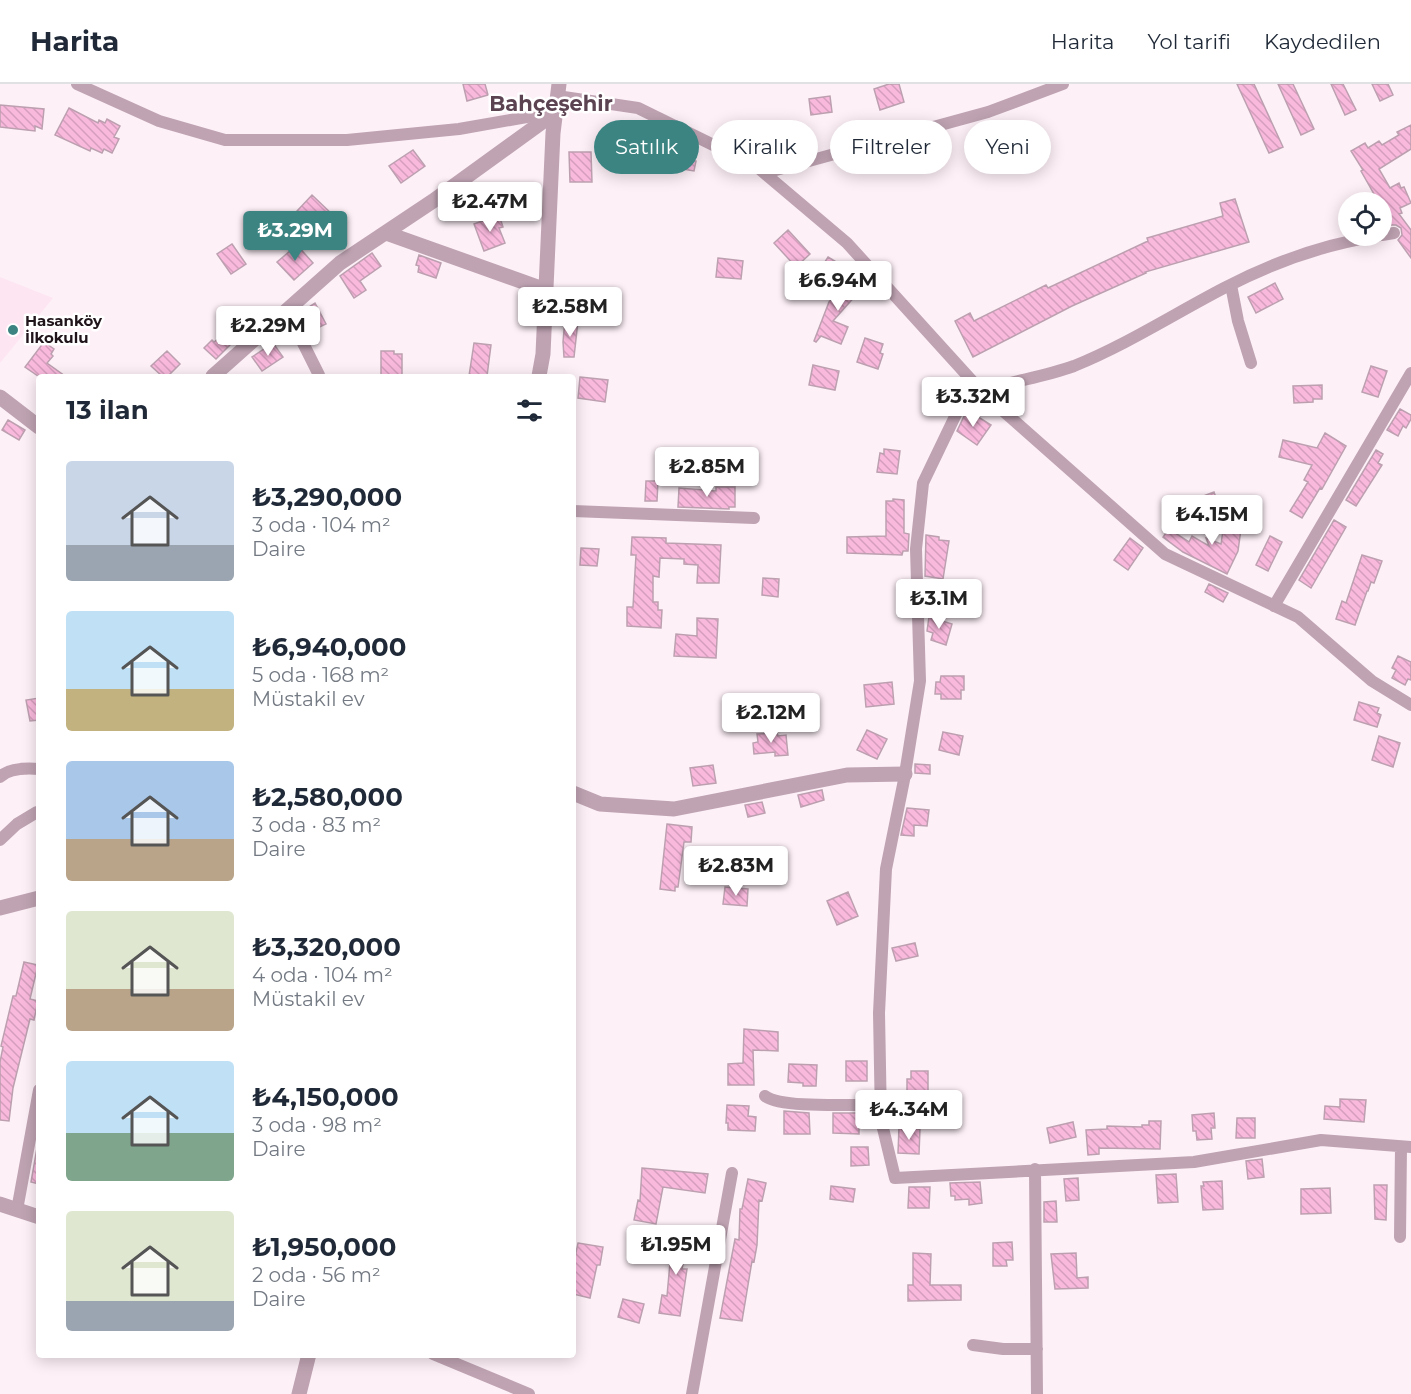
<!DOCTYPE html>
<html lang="tr">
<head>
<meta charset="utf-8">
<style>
	body { margin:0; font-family:Montserrat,sans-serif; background:#f6f6f7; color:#1f2937; height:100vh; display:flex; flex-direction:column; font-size:22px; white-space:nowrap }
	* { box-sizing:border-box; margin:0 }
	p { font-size:20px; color:#747a83 }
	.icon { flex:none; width:33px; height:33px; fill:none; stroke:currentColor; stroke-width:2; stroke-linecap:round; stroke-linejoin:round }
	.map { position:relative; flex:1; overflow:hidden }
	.panel { position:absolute; left:36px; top:290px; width:540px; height:984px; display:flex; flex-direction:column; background:#fff; border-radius:6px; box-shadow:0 3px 15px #0003 }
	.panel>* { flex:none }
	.banner { position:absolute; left:594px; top:36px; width:570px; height:54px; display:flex; gap:12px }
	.tools { position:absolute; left:1338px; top:108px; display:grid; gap:12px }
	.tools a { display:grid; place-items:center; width:54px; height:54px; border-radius:50%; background:#fff; box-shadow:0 3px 15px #0003; font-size:30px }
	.price { position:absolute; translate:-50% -51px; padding:0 14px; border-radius:6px; background:#fff; color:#222; font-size:20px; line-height:39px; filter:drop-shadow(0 2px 3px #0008) }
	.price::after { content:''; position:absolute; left:50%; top:36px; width:18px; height:14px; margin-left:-9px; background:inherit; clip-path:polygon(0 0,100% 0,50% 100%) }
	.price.current { background:#3b8482; color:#fff }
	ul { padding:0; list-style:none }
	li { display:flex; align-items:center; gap:18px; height:150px; padding:0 30px }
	li span { display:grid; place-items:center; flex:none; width:168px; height:120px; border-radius:6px; color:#555 }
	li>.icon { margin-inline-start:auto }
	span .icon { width:72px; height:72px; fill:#fffc; stroke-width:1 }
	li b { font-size:26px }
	h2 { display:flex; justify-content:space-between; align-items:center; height:72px; padding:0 30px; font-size:26px }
	.chip { padding:0 21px; border-radius:27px; background:#fff; box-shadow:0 3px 15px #0003; font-size:21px; line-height:54px }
	.chip.current { background:#3b8482; color:#fff }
	header { display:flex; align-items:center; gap:36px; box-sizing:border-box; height:84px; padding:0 30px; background:#fff; border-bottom:2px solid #e0e1e3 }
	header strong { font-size:28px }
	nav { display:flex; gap:33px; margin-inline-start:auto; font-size:21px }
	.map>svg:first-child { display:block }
	.built { fill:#fde5f2 }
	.building { fill:url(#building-back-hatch); stroke:#bda0b0; stroke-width:1.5 }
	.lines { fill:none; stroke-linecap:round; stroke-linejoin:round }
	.minor { stroke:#bfa3b2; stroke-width:12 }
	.tertiary { stroke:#bfa3b2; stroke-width:15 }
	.poi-dot { fill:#3b8482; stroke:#fff; stroke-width:2 }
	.labels { text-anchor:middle; stroke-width:5; stroke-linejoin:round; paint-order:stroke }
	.poi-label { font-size:15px; font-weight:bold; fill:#20151b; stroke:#fff; text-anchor:start }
	.district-label { font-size:21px; font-weight:bold; fill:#5c4352; stroke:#fff }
</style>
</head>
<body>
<header>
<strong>Harita</strong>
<nav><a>Harita</a><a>Yol tarifi</a><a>Kaydedilen</a></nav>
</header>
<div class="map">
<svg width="1411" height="1310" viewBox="0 0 1411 1310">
	<defs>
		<pattern id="building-back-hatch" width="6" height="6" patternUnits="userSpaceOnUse" patternTransform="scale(1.5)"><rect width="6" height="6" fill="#f9b9dd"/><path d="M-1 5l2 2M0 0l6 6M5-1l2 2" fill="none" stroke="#d59ebd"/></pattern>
	</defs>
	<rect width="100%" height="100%" fill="#fdf0f7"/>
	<path class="built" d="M 0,193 L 53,214 L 0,279 Z"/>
	<path class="building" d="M 463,0 L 485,0 L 488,11 L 467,17 Z
		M 889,0 L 899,0 L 904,18 L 880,26 L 874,5 Z
		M 1237,0 L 1254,0 L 1283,63 L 1269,69 Z
		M 1278,0 L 1293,0 L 1314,45 L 1301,51 Z
		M 1331,0 L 1343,0 L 1356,26 L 1345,31 Z
		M 1372,0 L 1388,0 L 1393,11 L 1380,17 Z
		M 830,12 L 832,28 L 811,31 L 809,15 Z
		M 0,21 L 44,25 L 42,45 L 35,42 L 35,47 L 0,43 Z
		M 69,24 L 98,39 L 99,36 L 105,39 L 107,35 L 120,42 L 114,53 L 119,55 L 112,69 L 104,65 L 102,69 L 91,64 L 90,67 L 55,51 Z
		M 1411,41 L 1411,65 L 1379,85 L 1390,104 L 1399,99 L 1401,104 L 1404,103 L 1411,119 L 1400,124 L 1402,129 L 1399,130 L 1411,146 L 1411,174 L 1398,156 L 1402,151 L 1401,144 L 1396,141 L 1389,141 L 1382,124 L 1382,118 L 1378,117 L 1361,87 L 1363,86 L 1351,67 L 1365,59 L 1368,64 L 1379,57 L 1382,61 L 1399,51 L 1397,48 Z
		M 413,66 L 425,82 L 401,99 L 389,82 Z
		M 569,68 L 591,68 L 592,98 L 570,98 Z
		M 671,72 L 696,77 L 694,87 L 669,83 Z
		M 312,111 L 335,133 L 320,148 L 315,143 L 311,148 L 305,143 L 307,137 L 297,127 Z
		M 1235,115 L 1249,158 L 1145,188 L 1146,189 L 1072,222 L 973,273 L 955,237 L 970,229 L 974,237 L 1046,201 L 1048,204 L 1148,157 L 1147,154 L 1223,132 L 1220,119 Z
		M 499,131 L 503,143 L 499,144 L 505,159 L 484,167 L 474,140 Z
		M 788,146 L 810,170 L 796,183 L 774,159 Z
		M 232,160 L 246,180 L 231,190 L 217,170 Z
		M 297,161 L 313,179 L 294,196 L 277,178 Z
		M 372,169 L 381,182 L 360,197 L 366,206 L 354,214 L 340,192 Z
		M 419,171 L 441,179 L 436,194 L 418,188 L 419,182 L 416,181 Z
		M 828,173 L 838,179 L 829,195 L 818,189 Z
		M 718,174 L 743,177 L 741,195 L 716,193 Z
		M 855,191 L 865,201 L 833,237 L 848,243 L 841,260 L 821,252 L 816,258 L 814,257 L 829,218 Z
		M 1275,199 L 1283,215 L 1256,229 L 1248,213 Z
		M 315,219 L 326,240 L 307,249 L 298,230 Z
		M 565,235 L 578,237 L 574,273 L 564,273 L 563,258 Z
		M 237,240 L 245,250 L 234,260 L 233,258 L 216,275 L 204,264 L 212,256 L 214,258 Z
		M 865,254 L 883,260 L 880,269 L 883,270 L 878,285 L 857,278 Z
		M 44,258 L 54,265 L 51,270 L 53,272 L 47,279 L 65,292 L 38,292 L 25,283 Z
		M 273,259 L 283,273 L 262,287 L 252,273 Z
		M 474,259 L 491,261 L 487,292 L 469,292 Z
		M 167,267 L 180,280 L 168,292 L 162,292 L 151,282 Z
		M 381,267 L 394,267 L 394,270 L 402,270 L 402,292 L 381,292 Z
		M 813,281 L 839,287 L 835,306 L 809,301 Z
		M 1371,282 L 1387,287 L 1378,313 L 1362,308 Z
		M 580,293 L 608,296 L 605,318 L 578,314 Z
		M 1322,301 L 1322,315 L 1313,315 L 1313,318 L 1294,319 L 1293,302 Z
		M 1400,325 L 1411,331 L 1411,335 L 1406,344 L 1403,342 L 1398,352 L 1387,346 Z
		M 967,326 L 991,341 L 977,361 L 957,347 Z
		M 8,336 L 25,346 L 19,356 L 2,346 Z
		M 1325,349 L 1346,362 L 1322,405 L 1320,404 L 1302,434 L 1290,427 L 1308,398 L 1304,396 L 1312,381 L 1279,373 L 1283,356 L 1317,364 Z
		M 884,365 L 900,367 L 897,390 L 877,388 L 880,369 L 884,370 Z
		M 1376,366 L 1383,370 L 1378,379 L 1382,381 L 1356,422 L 1346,416 Z
		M 646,397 L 658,397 L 657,417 L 645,417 Z
		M 716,403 L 735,403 L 735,423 L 729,423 L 729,425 L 678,423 L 679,404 L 716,407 Z
		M 1214,408 L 1219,422 L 1198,429 L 1193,416 Z
		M 893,415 L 904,416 L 904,449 L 909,450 L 908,467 L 903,467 L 902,471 L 847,469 L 847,453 L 886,452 L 886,417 L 893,417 Z
		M 1180,415 L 1185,427 L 1169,434 L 1163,422 Z
		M 1225,433 L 1239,435 L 1238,444 L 1241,445 L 1238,467 L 1227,490 L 1183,468 L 1163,453 L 1169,445 L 1189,458 L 1192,452 L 1209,462 L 1206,454 L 1221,460 Z
		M 1334,436 L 1346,443 L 1311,504 L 1299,496 Z
		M 926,451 L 939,453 L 939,456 L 949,457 L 943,495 L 925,492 Z
		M 1270,452 L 1282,458 L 1268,487 L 1256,481 Z
		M 632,453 L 666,454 L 666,459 L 721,461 L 719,499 L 697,499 L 698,481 L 684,480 L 684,475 L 660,474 L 659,493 L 653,492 L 653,518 L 658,518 L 658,526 L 662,526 L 661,544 L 627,542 L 627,523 L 633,523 L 634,505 L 636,471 L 631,471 Z
		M 1130,454 L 1143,464 L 1128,486 L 1114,476 Z
		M 581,464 L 599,465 L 597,482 L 580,481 Z
		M 1362,471 L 1382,477 L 1374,499 L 1371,498 L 1368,507 L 1367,507 L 1355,541 L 1336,535 L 1342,517 L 1346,519 Z
		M 763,494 L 779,495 L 778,513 L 762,511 Z
		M 1209,500 L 1228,509 L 1223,518 L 1205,508 Z
		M 929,533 L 952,540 L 946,561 L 931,556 L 933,549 L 927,547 Z
		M 697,534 L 718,535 L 716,574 L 674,572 L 676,550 L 697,552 Z
		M 1398,572 L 1411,578 L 1411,596 L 1408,595 L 1405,601 L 1392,594 L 1396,586 L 1392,584 Z
		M 941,592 L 964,592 L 964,606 L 961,606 L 961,615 L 941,615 L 941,610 L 935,610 L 936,598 L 940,598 Z
		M 892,598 L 894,620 L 866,623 L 864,601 Z
		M 39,614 L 39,636 L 30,637 L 26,616 Z
		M 1359,618 L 1379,624 L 1377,629 L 1381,631 L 1377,643 L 1354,636 Z
		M 867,646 L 887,655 L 877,675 L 857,666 Z
		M 943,648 L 963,652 L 959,671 L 939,666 Z
		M 777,649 L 778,652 L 786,651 L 788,671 L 775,672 L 775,668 L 754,670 L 753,659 L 758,658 L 757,650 Z
		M 1379,652 L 1400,659 L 1393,683 L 1372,676 Z
		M 915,680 L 930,681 L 930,690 L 915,689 Z
		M 713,681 L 716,699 L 693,702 L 690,684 Z
		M 822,706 L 824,716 L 801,723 L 798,711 Z
		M 762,718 L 765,729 L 748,733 L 745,721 Z
		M 907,724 L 929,726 L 927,742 L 914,741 L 914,752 L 901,751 Z
		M 667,740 L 692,743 L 691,758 L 684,758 L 678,803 L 675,803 L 675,807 L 660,805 Z
		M 725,803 L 748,805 L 747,822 L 723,820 Z
		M 848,808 L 858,832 L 837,841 L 827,817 Z
		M 915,859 L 918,872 L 896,877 L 892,864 Z
		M 24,878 L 38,881 L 30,915 L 38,917 L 34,936 L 30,935 L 13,1004 L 9,1037 L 0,1036 L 0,978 L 3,963 L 1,962 L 13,912 L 16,912 Z
		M 744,945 L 778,948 L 778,967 L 753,966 L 754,1001 L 728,1001 L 728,980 L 743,979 Z
		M 846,977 L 867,977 L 867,997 L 846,997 Z
		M 789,980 L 817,981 L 816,1002 L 803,1002 L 803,999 L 788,998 Z
		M 911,987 L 928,987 L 928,1012 L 907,1012 L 907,995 L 911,995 Z
		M 1340,1015 L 1366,1016 L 1364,1038 L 1324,1035 L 1325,1022 L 1340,1023 Z
		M 727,1021 L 749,1022 L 748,1032 L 756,1033 L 755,1047 L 728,1046 L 728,1039 L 726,1039 Z
		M 889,1022 L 904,1022 L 904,1042 L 891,1042 Z
		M 784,1027 L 809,1029 L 810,1050 L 784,1050 Z
		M 833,1029 L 859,1029 L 859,1050 L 833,1049 Z
		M 1214,1029 L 1215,1044 L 1211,1044 L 1212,1055 L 1197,1056 L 1196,1047 L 1193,1047 L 1192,1031 Z
		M 1237,1034 L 1255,1034 L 1255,1054 L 1236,1054 Z
		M 1149,1037 L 1161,1037 L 1160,1065 L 1099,1064 L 1099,1070 L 1088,1071 L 1086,1046 L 1107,1045 L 1107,1042 L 1142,1043 L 1142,1041 L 1149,1041 Z
		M 1073,1038 L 1076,1053 L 1050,1059 L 1047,1044 Z
		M 899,1043 L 920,1045 L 919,1070 L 898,1069 Z
		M 851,1063 L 868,1063 L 869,1081 L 851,1082 Z
		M 37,1064 L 39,1064 L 39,1100 L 31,1098 Z
		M 1262,1075 L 1264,1093 L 1248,1095 L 1246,1077 Z
		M 642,1084 L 708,1090 L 705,1109 L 663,1103 L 656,1140 L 634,1136 L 638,1116 L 640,1117 Z
		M 1176,1090 L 1178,1118 L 1158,1119 L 1156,1091 Z
		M 1078,1094 L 1079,1116 L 1066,1117 L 1064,1095 Z
		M 748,1095 L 766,1099 L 762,1117 L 759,1116 L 757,1161 L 754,1178 L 752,1177 L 742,1237 L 720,1234 L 735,1155 L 739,1156 L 740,1125 L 742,1125 Z
		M 1222,1097 L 1223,1125 L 1203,1126 L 1201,1102 L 1204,1102 L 1203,1098 Z
		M 980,1098 L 982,1119 L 969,1121 L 969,1115 L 955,1116 L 955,1112 L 951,1112 L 950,1099 Z
		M 1374,1101 L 1387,1101 L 1386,1136 L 1375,1135 Z
		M 831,1102 L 855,1105 L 853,1118 L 830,1115 Z
		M 909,1103 L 930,1103 L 929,1124 L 908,1124 Z
		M 1330,1104 L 1331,1129 L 1301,1130 L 1301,1105 Z
		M 1056,1117 L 1057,1138 L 1044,1138 L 1044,1118 Z
		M 673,1145 L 689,1148 L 682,1185 L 687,1185 L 680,1232 L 659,1229 L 662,1211 L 667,1212 Z
		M 637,1156 L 656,1160 L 651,1178 L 633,1174 Z
		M 1012,1158 L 1013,1176 L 1006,1176 L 1007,1182 L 993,1182 L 993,1159 Z
		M 578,1159 L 603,1163 L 600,1181 L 597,1181 L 590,1214 L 573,1210 L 573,1183 Z
		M 913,1169 L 931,1170 L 930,1201 L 961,1201 L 961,1216 L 908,1217 L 908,1201 L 913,1201 Z
		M 1076,1169 L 1077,1194 L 1088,1193 L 1088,1204 L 1055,1205 L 1051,1170 Z
		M 623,1215 L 644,1220 L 639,1239 L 618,1233 Z"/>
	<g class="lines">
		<path class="minor" d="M 77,0 L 159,37 L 225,56 L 347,56 L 459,45 L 555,28
			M 557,12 L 638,24 L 756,82 L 847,159 L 984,310 L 1165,470 L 1298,533 L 1372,597 L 1411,621
			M 765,89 L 988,28 L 1063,0
			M 1382,151 L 1394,149
			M 1231,201 L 1238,237 L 1251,279
			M 287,227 L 319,291
			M 972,297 L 923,399 L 916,465 L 920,597 L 904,696 L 886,785 L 879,929 L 881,1036 L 895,1094 L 1194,1078 L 1321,1056 L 1411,1063
			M 982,307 C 1012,297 1044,293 1074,282 C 1126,261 1174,230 1224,204 C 1272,179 1325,160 1378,152
			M 573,427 L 754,434
			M 1274,522 L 1411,289
			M 0,693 C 9,684 26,684 39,685
			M 0,756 L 17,740 L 37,728
			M 765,1012 C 782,1025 856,1020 881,1021
			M 1035,1085 L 1037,1310
			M 17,1126 L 39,1006
			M 1400,1153 L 1401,1063
			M 973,1261 L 1003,1265 L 1037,1265
			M 433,1270 L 529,1310
			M 692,1310 L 732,1089"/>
		<path class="tertiary" d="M 386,149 L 546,206
			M 213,292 L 340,179 L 433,117 L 556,28
			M 539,292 L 543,270 L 553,49 L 559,0
			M 0,313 L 39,343
			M 573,709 L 600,720 L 674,725 L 847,691 L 905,690
			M 0,824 L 39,814
			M 0,1120 L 39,1133
			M 299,1310 L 309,1270"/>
	</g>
	<circle class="poi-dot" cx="13" cy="246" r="6"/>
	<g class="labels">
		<g class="poi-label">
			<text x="25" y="242">Hasanköy<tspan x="25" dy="17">İlkokulu</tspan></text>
		</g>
		<g class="district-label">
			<text x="551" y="27">Bahçeşehir</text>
		</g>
	</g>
</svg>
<div class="tools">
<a><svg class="icon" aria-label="locate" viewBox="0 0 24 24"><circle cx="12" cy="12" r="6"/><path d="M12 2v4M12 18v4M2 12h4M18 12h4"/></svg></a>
</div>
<b class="price" style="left:490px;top:149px">₺2.47M</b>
<b class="price current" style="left:295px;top:178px">₺3.29M</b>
<b class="price" style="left:838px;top:228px">₺6.94M</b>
<b class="price" style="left:570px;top:254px">₺2.58M</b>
<b class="price" style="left:268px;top:273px">₺2.29M</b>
<b class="price" style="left:973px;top:344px">₺3.32M</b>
<b class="price" style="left:707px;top:414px">₺2.85M</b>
<b class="price" style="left:1212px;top:462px">₺4.15M</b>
<b class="price" style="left:939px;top:546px">₺3.1M</b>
<b class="price" style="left:771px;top:660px">₺2.12M</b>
<b class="price" style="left:736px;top:813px">₺2.83M</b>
<b class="price" style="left:909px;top:1057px">₺4.34M</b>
<b class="price" style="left:676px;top:1192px">₺1.95M</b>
<div class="banner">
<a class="chip current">Satılık</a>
<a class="chip">Kiralık</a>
<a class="chip">Filtreler</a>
<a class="chip">Yeni</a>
</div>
<section class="panel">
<h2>13 ilan<svg class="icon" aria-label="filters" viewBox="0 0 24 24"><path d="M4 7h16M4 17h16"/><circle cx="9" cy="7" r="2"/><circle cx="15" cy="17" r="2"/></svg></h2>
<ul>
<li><span style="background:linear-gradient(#c9d6e8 70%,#9aa5b1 0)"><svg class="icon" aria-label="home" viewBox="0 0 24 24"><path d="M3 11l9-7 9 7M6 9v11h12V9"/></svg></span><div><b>₺3,290,000</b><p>3 oda · 104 m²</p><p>Daire</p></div></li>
<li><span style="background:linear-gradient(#bfe0f5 65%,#c2b280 0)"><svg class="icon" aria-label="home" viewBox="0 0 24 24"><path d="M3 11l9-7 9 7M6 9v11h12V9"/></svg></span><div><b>₺6,940,000</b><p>5 oda · 168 m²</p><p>Müstakil ev</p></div></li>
<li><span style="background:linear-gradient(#a9c7e8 65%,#b9a48a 0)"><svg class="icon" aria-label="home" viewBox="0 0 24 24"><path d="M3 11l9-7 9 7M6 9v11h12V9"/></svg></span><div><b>₺2,580,000</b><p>3 oda · 83 m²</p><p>Daire</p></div></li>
<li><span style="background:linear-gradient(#dfe7d0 65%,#b9a48a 0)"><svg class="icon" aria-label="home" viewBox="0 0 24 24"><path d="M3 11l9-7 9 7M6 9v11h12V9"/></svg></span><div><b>₺3,320,000</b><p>4 oda · 104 m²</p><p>Müstakil ev</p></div></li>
<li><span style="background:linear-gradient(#bfe0f5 60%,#7fa58c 0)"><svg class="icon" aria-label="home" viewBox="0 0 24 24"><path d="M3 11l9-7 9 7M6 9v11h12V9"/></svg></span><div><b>₺4,150,000</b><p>3 oda · 98 m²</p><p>Daire</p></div></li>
<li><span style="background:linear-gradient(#dfe7d0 75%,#9aa5b1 0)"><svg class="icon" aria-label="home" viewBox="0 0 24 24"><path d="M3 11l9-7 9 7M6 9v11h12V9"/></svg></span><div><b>₺1,950,000</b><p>2 oda · 56 m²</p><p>Daire</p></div></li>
</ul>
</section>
</div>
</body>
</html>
